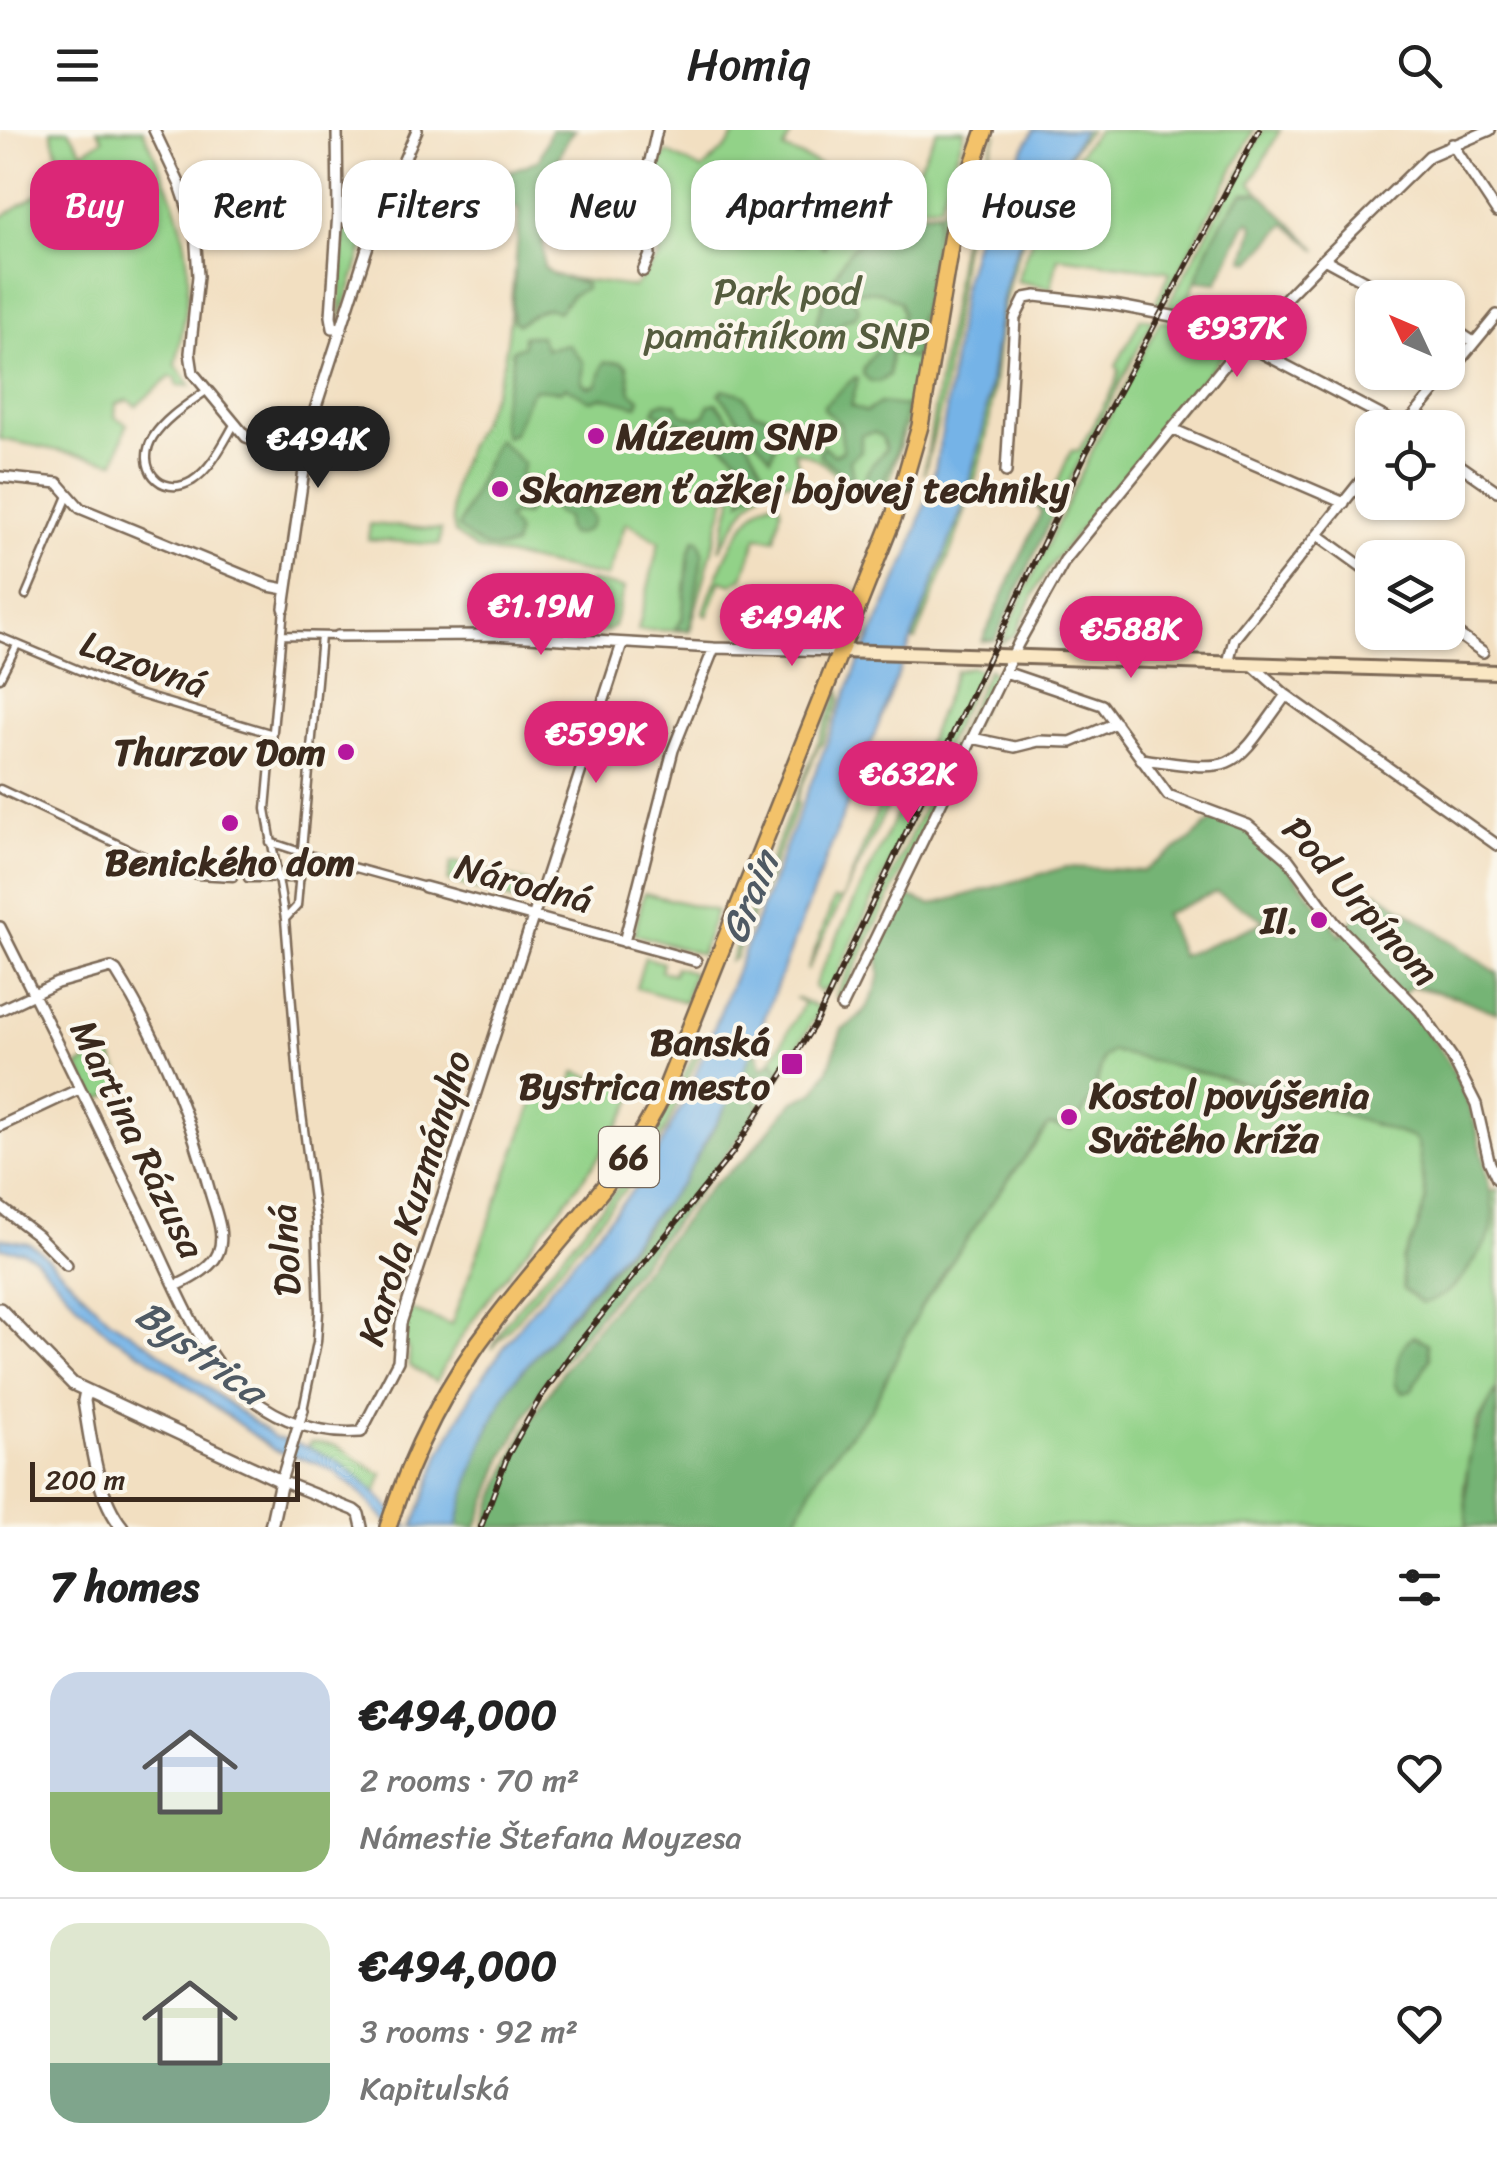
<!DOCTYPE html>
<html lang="en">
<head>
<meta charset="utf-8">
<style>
	body { margin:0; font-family:Sriracha,sans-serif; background:#f6f6f6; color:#222; height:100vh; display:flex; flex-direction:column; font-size:38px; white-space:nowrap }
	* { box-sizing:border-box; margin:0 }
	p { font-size:32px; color:#767676 }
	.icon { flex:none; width:55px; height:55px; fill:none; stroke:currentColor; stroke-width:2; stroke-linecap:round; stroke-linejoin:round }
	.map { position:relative; height:1397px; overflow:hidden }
	.panel { display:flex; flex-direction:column; background:#fff; flex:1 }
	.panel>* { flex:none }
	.top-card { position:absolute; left:30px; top:30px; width:1438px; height:90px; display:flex; gap:20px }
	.needle { width:65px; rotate:314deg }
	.tools { position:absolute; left:1355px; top:150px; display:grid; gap:20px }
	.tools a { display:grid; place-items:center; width:110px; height:110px; border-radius:20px; background:#fff; box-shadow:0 2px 8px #0004; font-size:50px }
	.scale { position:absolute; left:30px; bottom:25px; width:270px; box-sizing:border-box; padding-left:10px; border:5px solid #3b2a1e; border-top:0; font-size:28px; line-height:35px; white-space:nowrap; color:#3b2a1e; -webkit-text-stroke:8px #fbf7ec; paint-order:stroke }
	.price { position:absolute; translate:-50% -85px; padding:0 22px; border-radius:35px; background:#db2777; color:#fff; font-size:32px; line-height:65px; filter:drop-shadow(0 2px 5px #0008) }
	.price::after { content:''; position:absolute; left:50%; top:60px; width:30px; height:22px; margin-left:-15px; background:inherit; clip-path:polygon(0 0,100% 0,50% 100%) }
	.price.current { background:#222; color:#fff }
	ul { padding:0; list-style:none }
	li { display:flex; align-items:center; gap:30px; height:250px; padding:0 50px }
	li+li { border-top:2px solid #e0e0e0 }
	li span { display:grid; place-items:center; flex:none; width:280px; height:200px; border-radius:30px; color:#555 }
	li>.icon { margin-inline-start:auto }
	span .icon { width:120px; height:120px; fill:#fffc; stroke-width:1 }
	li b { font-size:42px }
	h2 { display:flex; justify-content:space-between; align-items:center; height:120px; padding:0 50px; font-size:42px }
	.chip { padding:0 35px; border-radius:30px; background:#fff; box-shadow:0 2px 8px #0004; font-size:35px; line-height:90px }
	.chip.current { background:#db2777; color:#fff }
	header { display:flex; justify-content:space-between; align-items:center; height:130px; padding:0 50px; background:#fff; font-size:45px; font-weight:600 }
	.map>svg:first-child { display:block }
	.green { fill:#92d288; stroke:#667e53; stroke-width:2.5 }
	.forest { fill:#75b474; stroke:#586f49; stroke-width:2.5; fill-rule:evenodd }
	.water { fill:#74b3e7; stroke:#586e82; stroke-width:2.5 }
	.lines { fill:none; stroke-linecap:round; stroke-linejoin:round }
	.pedestrian-casing { stroke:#7b6957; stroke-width:11 }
	.minor-casing { stroke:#7b6957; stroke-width:14 }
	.tertiary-casing { stroke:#7b6957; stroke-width:16 }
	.secondary-casing { stroke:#7b6957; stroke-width:18 }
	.primary-casing { stroke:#7b6957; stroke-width:20 }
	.pedestrian { stroke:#fff; stroke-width:6 }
	.minor { stroke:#fff; stroke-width:9 }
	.tertiary { stroke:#fff; stroke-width:11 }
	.secondary { stroke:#fae7c3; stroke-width:12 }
	.primary { stroke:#f3c26a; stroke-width:15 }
	.rail-casing { stroke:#3b2a1e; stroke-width:6 }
	.rail { stroke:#fbf7ec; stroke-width:2.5; stroke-dasharray:8; stroke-linecap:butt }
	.poi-dot { fill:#b5179e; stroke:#fbf7ec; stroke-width:4 }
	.labels { text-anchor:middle; stroke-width:8; stroke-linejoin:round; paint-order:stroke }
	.shield { fill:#fbf7ec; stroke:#75685c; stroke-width:2.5 }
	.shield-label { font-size:35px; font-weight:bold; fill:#3b2a1e }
	.park-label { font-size:38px; fill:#555c3e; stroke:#fbf7ec }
	.poi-label { font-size:38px; font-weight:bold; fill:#3b2a1e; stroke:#fbf7ec; text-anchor:start }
	.street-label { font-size:38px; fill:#3b2a1e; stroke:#fbf7ec }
	.water-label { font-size:40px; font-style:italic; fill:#4f5a64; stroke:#fbf7ec }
</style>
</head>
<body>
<header><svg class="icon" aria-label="menu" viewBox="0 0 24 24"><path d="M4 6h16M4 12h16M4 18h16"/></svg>Homiq<svg class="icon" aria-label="search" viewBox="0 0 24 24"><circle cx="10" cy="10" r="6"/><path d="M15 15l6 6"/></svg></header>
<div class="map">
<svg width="1497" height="1397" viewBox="0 0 1497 1397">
	<rect width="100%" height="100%" fill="#fbf7ec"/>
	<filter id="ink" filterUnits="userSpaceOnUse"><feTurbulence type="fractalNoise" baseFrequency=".01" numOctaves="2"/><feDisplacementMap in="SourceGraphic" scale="20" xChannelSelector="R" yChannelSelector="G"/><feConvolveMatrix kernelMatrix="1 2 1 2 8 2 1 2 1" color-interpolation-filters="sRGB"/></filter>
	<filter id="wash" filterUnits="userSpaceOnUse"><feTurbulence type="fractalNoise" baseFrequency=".0048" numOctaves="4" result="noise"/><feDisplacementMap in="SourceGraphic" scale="40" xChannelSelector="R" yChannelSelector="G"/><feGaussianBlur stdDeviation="2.25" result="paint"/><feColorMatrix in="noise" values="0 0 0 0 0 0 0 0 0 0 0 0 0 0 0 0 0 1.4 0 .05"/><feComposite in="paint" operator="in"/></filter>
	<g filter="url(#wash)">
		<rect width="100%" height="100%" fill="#f2dfc1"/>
		<path class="green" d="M 51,0 L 69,0 L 83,22 L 103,9 L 97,0 L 143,0 C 167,51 191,100 188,158 C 187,183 180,210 176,236 L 191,256 L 177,255 L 176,248 L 170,247 L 136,276 L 128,270 L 116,274 L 115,287 L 127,294 L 115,332 L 0,309 L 0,88 L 64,47 Z
			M 738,0 L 793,0 L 784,19 L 911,74 L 915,83 L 943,80 L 972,0 L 945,80 L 913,274 L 884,368 L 854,371 C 839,346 824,327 794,321 L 802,346 L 798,351 L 769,353 L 747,376 L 719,420 L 735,359 L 729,357 L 690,501 L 638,500 L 659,412 L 626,392 L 607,447 L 476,419 L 455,403 C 439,342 486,295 501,241 C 510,210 510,173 514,141 L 634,157 L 659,127 L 653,43 L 667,22 L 702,40 L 727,17 Z
			M 937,0 L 965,0 L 940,75 L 917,77 L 908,58 Z
			M 1084,0 L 1090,0 C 1048,46 1018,110 1005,170 C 996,212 996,257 988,299 C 973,372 943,441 916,510 L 912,510 C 938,440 968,372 983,299 C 993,257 994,213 1002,171 C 1013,108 1044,49 1084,0 Z
			M 1098,0 L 1254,0 L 1161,175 L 1155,174 L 1170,143 L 1166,141 L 1058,127 L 1051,158 L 1017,151 C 1034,96 1059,43 1098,0 Z
			M 1263,0 L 1280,0 L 1251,53 L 1260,63 L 1244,63 L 1200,139 L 1185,178 L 1168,175 Z
			M 997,2 L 977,59 L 964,114 L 942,273 L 924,344 L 965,91 Z
			M 349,97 L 362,100 L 366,109 L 340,191 L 343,101 Z
			M 1141,188 L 1153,190 L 1062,365 L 1060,359 L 1055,357 L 1071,321 L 1079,320 L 1116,253 L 1119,240 L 1116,236 Z
			M 1160,191 L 1221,203 L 1226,210 L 1226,221 L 1057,427 L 1040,452 L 1015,504 L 1001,513 L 1101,302 Z
			M 771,371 L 780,374 L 781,378 L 775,409 L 757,407 L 743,448 L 732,454 L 721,450 L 707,486 L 703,484 C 715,452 737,385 771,371 Z
			M 370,394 L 441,400 L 439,415 L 368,409 Z
			M 589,451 L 624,458 L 614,496 L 608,501 L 582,499 Z
			M 970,537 L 981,540 L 830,860 L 824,858 L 821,863 L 814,857 L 817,849 L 909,658 L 956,541 Z
			M 989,538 L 996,546 L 843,864 L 839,868 L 835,867 Z
			M 840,558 L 840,570 L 822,614 L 818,617 L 796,671 L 798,674 L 735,828 L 730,831 Z
			M 900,624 L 909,633 L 807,841 L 834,769 L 842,770 Z
			M 455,732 L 529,753 L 531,756 L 526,771 L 523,773 L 448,751 L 451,733 Z
			M 644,763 L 716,781 L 701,824 L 634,804 Z
			M 645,827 L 663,833 L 661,841 L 673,844 L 675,837 L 693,842 L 685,872 L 636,858 Z
			M 795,868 L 821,878 L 760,979 L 747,955 L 749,949 L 756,946 L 766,954 L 778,937 L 772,930 L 804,873 Z
			M 702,910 L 702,918 L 666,998 L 645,1035 L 492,1219 L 506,1192 L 637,1035 Z
			M 109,921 L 126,956 L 96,972 L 78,936 Z
			M 1112,921 L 1265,958 L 1414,1008 L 1418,1014 L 1426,1069 L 1416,1102 L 1402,1130 L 1453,1157 L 1470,1138 L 1491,1103 L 1491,1063 L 1497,1059 L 1497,1259 L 1476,1295 L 1464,1356 L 1467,1397 L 792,1397 L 820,1341 L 872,1278 L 921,1177 L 990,1075 L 1049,995 L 1094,964 L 1103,928 Z
			M 576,942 L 637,962 C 584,1071 488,1146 436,1252 L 409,1235 L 409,1222 L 401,1205 L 409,1179 L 451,1195 L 535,968 L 562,972 Z
			M 310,1312 C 353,1313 350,1332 383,1344 L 376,1363 L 341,1334 L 308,1317 Z"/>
		<path class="forest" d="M 551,0 L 575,0 C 551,24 540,104 544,137 L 552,144 L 585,154 L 585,158 L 571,166 L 558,182 C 542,172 531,188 518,194 L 513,191 L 512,179 L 520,78 L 475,71 L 426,71 L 431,58 L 445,59 L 452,47 L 466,42 L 505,43 L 539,30 Z
			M 858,43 C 885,46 878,49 893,66 C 900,74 908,75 914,84 L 939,82 L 923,179 C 914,192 918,209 916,225 L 911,229 L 891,221 L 889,245 L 881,251 L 871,252 L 863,244 L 864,237 L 903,185 L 900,172 L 880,162 L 859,161 L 852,167 L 859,179 L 855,187 L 846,189 L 828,209 L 814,202 C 819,180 839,128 857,114 C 867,107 874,104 882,93 C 879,76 862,75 847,68 L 843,59 L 847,45 Z
			M 800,46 L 806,55 L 812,56 C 822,75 834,95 825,117 L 821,116 L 823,100 L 818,93 L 811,92 L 807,98 L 810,107 L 803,114 L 796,115 L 793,108 L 780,98 L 781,91 L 796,80 L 795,74 L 776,79 L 763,72 C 775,47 779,54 800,46 Z
			M 1244,63 L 1260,63 L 1318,120 L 1286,94 L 1251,132 L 1245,130 L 1254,96 L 1250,91 L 1244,97 L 1217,153 L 1197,151 C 1203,123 1224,83 1244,63 Z
			M 523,206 L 540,206 L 546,219 L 568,214 L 584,233 L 582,252 L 588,257 L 597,255 L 604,232 L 622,232 L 627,236 L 631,262 L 640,269 L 637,276 L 603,267 L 590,271 L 566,257 L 560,261 L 535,259 L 530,264 L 513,304 L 506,307 C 491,274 516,250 512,220 L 523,216 Z
			M 854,248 L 858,249 L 851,276 L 866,282 L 880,273 L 907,276 L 895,325 L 879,360 L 865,356 C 863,339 877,331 886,319 L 882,307 L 874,302 L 861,305 L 861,321 L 850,330 L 853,347 L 850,351 L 819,324 L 823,316 L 834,325 L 843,321 L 840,294 L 824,279 L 824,275 Z
			M 723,259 L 744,265 L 753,282 L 767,285 L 775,292 L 776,312 L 771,328 L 719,264 Z
			M 663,272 L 676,274 L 682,284 L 697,289 L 705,285 L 709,275 L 716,273 L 748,312 L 768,348 L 765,352 L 741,371 L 748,338 C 721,305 691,299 654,282 L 657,274 Z
			M 497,309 L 524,334 L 520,345 L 533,355 L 542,348 L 587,380 L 593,389 C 590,400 581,405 570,404 L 566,398 L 566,387 L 556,383 L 545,364 L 536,360 L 528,366 L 529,380 L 525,385 L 513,384 L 507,389 L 517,402 L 514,416 C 490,423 475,415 458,397 Z
			M 1055,357 L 1060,359 L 1062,365 L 995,510 L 982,511 L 1041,382 L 1027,359 L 1049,368 Z
			M 695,409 L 699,410 L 703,422 L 691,494 L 688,501 L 675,498 L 682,490 L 689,422 Z
			M 1218,685 C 1274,708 1305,760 1341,806 L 1376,761 L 1497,843 L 1497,883 L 1457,867 L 1411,856 L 1399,869 C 1453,926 1472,967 1487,1044 C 1490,1061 1496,1089 1490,1105 C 1486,1114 1479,1123 1474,1131 C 1461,1152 1446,1169 1422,1173 L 1403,1159 L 1402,1130 L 1416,1102 L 1426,1069 L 1418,1014 L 1414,1008 L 1265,958 L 1112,921 L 1103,928 L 1094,964 L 1072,1000 L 1049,995 L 990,1075 L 921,1177 L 872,1278 L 820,1341 L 792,1397 L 485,1397 L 494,1369 L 525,1299 L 568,1233 L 711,1056 L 746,1028 L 794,971 L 815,962 L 828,940 L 842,899 C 860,891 875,868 879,848 C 881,837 876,828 880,816 C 887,799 897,782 905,765 L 931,775 L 1066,737 L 1143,741 L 1189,711 ZM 1216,762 L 1266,791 L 1181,826 L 1164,784 Z
			M 757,922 L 762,939 L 772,930 L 778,937 L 778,948 L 772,954 L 756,946 L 749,949 L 747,955 L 760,979 L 693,1069 L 544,1254 L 504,1326 L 477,1397 L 457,1397 C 468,1346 485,1300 511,1254 C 599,1151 700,1052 750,924 Z
			M 1414,1206 L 1427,1213 L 1430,1228 L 1411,1261 L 1403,1263 L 1395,1254 C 1398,1235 1397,1216 1414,1206 Z
			M 1497,1259 L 1497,1397 L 1467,1397 C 1463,1341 1469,1308 1497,1259 Z"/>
		<path class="water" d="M 1034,0 L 1084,0 L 1033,79 L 1011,134 L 1002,169 L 984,296 L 961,382 L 739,953 L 682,1052 L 511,1254 C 485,1300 468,1346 457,1397 L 414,1397 L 440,1325 L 475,1258 L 522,1192 L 646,1044 L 689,961 L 856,539 L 908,426 L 933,349 L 946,282 L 963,155 L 977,104 Z
			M 0,1108 L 28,1113 L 38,1119 L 109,1189 L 151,1216 L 274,1307 L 308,1317 L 341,1333 L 362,1350 L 409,1397 L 392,1397 L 355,1358 L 335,1342 L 317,1333 L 274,1320 L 147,1227 L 110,1205 L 81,1178 L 34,1127 L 22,1121 L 0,1118 Z"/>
	</g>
	<g filter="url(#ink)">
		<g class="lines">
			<defs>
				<path id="pedestrian" d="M 206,261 C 188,274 165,288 153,307 C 135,336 160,369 192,351 C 211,339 223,314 234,295
					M 26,465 L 68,366
					M 284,478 L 266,679 L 285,789 L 299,961 L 316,1092 L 319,1182 L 317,1212 L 303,1280
					M 283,505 L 338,506
					M 0,507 L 131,562 L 273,604
					M 0,548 L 17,515
					M 0,659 L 162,735 L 197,745 L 233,747
					M 270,712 L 322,729
					M 338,733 L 425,757
					M 248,748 L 300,748
					M 286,788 L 297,776 L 321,506"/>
				<path id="minor" d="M 154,0 L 180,55 L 195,100 L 198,146 L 190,223 L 193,243 L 246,307 L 304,327
					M 337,0 L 338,82 L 331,186 L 333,198 L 342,197
					M 1452,14 L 1497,82
					M 338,82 C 349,94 361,98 376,92
					M 1324,129 L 1396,168
					M 643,141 L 650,125 L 644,57 L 657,0
					M 1448,195 L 1472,211
					M 1243,213 L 1405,298
					M 1404,298 L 1497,185
					M 1172,299 L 1344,373
					M 1448,327 L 1497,361
					M 1006,342 L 1015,188 L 1025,168 L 1036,166 L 1114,175 L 1230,197 L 1246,209
					M 0,347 L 58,353 L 80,378 L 269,456 L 285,459
					M 1318,405 L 1372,444
					M 284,478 L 311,292 L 372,103 L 417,0
					M 1448,497 L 1483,522
					M 338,506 L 493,505 L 714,518 L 840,521
					M 1228,533 L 1234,509 L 1372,337
					M 1251,534 L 1286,565 L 1497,715
					M 1005,542 L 1102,575 L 1168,665 L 1248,695 L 1288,729 L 1335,793 L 1420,881 L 1452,927 L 1476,974 L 1489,1031 L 1497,1049
					M 972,608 L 1015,617 L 1039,611 L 1071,612 L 1116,593
					M 1141,629 C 1239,642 1229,644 1286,565
					M 425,757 L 696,831
					M 0,797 C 49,894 97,992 144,1090 C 165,1133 196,1211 227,1245 C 262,1284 309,1306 361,1302 L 398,1231 L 401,1193 L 622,514
					M 624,812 L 673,620 L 714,518
					M 842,877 L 1018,514 L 1065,430 L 1246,209 L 1324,129 L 1429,26 L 1490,0
					M 0,880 L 57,853 L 111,838 L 116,841 C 160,910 189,984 210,1062 C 215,1080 226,1104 218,1123 C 212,1138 191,1149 176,1156
					M 0,996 L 79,959
					M 0,1077 L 37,1105 L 67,1135
					M 303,1280 L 281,1351 L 354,1380 L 359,1384 L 362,1397"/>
				<path id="tertiary" d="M 0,1179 L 73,1254 L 281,1351 L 271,1397
					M 86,1261 L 84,1271 C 91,1311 96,1365 122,1397"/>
				<path id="secondary" d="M 841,521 L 1497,542"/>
				<path id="primary" d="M 388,1397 C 412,1321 447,1252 496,1189 C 555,1111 626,1046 667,956 L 894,386 L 920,296 L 955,86 L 985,0"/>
			</defs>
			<use href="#pedestrian" class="pedestrian-casing"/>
			<use href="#minor" class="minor-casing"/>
			<use href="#tertiary" class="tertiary-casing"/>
			<use href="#secondary" class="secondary-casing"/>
			<use href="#primary" class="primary-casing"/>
			<use href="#pedestrian" class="pedestrian"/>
			<use href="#minor" class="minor"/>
			<use href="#tertiary" class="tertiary"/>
			<use href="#secondary" class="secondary"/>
			<use href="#primary" class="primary"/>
			<defs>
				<path id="rail" d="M 481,1397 L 508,1325 L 540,1268 L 579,1213 L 733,1022 L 815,894 L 1087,321 L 1259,0"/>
			</defs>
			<use href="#rail" class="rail-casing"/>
			<use href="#rail" class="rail"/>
		</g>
	</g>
	<g class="poi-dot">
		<circle cx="596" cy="306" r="10"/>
		<circle cx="500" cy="359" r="10"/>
		<circle cx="346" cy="622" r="10"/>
		<circle cx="230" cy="693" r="10"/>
		<circle cx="1319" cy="790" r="10"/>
		<rect x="780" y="922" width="24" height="24" rx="5"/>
		<circle cx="1069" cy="987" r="10"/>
	</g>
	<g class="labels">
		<rect class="shield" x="599" y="997" width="60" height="60" rx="8"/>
		<g class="shield-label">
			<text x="629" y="1039">66</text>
		</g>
		<g class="park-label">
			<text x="787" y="174">Park pod<tspan x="787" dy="44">pamätníkom SNP</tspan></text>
		</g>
		<g class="poi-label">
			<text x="616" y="319">Múzeum SNP</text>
			<text x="520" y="372">Skanzen ťažkej bojovej techniky</text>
			<text x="326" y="635" text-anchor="end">Thurzov Dom</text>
			<text x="230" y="745" text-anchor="middle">Benického dom</text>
			<text x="1299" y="803" text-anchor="end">II.</text>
			<text x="770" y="925" text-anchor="end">Banská<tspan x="770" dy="44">Bystrica mesto</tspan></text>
			<text x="1089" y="978">Kostol povýšenia<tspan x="1089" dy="44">Svätého kríža</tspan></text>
		</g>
		<g class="street-label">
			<text transform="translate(144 534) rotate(20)" y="13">Lazovná</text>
			<text transform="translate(524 753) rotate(15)" y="13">Národná</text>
			<text transform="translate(1361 771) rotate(48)" y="13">Pod Urpínom</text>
			<text transform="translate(138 1009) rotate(64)" y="13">Martina Rázusa</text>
			<text transform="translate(414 1068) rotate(-73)" y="13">Karola Kuzmányho</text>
			<text transform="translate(285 1120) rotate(-93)" y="13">Dolná</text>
		</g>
		<g class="water-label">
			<text transform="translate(749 767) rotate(-68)" y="14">Grain</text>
			<text transform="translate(201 1222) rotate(36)" y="14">Bystrica</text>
		</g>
	</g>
</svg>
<div class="tools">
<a><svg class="needle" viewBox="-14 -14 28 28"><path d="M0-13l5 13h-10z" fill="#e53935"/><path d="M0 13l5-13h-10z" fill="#767676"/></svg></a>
<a><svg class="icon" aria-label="locate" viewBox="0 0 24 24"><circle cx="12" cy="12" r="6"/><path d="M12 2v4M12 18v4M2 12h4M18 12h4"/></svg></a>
<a><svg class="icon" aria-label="layers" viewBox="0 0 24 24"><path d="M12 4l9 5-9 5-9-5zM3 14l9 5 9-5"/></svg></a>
</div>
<div class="scale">200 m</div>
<b class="price" style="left:1237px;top:250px">€937K</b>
<b class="price current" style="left:318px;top:361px">€494K</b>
<b class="price" style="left:541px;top:528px">€1.19M</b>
<b class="price" style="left:792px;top:539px">€494K</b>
<b class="price" style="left:1131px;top:551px">€588K</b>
<b class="price" style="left:596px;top:656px">€599K</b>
<b class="price" style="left:908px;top:696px">€632K</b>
<div class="top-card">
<a class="chip current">Buy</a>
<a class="chip">Rent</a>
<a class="chip">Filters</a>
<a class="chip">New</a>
<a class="chip">Apartment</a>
<a class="chip">House</a>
</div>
</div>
<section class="panel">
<h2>7 homes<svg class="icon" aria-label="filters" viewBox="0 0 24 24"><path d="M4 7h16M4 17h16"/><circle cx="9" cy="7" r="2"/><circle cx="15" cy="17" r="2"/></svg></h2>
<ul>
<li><span style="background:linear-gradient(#c9d6e8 60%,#8fb573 0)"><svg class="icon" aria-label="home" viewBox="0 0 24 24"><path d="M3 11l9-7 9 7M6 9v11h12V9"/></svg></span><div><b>€494,000</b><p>2 rooms · 70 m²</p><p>Námestie Štefana Moyzesa</p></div><svg class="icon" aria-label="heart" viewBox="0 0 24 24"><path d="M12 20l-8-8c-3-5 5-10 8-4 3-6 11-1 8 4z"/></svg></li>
<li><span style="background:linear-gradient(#dfe7d0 70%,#7fa58c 0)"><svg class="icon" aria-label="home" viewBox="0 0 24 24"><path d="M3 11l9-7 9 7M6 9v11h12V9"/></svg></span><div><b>€494,000</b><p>3 rooms · 92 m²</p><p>Kapitulská</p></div><svg class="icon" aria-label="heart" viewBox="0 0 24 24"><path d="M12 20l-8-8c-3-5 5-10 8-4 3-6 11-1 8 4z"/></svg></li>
</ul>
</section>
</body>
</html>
